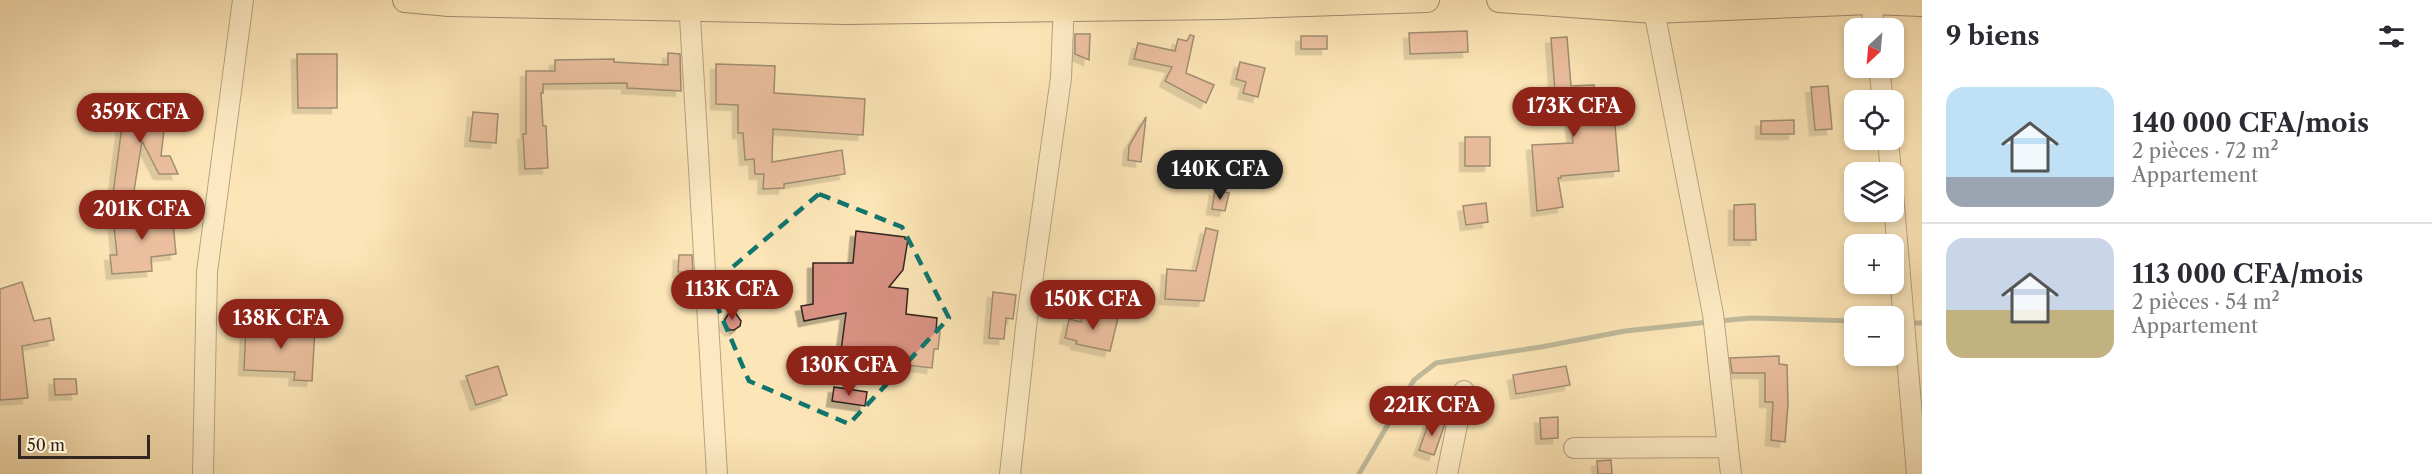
<!DOCTYPE html>
<html lang="fr">
<head>
<meta charset="utf-8">
<style>
	body { margin:0; font-family:"Libre Caslon Text",serif; background:#f2f2f3; color:#2b2b33; height:100vh; display:flex; flex-direction:column; font-size:22px; white-space:nowrap }
	* { box-sizing:border-box; margin:0 }
	p { font-size:20px; color:#7c7c81 }
	.icon { flex:none; width:33px; height:33px; fill:none; stroke:currentColor; stroke-width:2; stroke-linecap:round; stroke-linejoin:round }
	.map { position:relative; flex:1; overflow:hidden }
	.panel { display:flex; flex-direction:column; background:#fff; width:510px }
	.panel>* { flex:none }
	.needle { width:39px; rotate:206deg }
	.fabs { position:absolute; left:1844px; top:18px; display:grid; gap:12px }
	.fabs a { display:grid; place-items:center; width:60px; height:60px; border-radius:12px; background:#fff; box-shadow:0 3px 9px #0003; font-size:30px }
	.scale { position:absolute; left:18px; bottom:15px; width:132px; box-sizing:border-box; padding-left:6px; border:3px solid #332520; border-top:0; font-size:16px; line-height:21px; white-space:nowrap; color:#332520; -webkit-text-stroke:4px #fdeed0; paint-order:stroke }
	.price { position:absolute; translate:-50% -51px; padding:0 14px; border-radius:21px; background:#8f2418; color:#fff; font-size:20px; line-height:39px; filter:drop-shadow(0 2px 3px #0008) }
	.price::after { content:''; position:absolute; left:50%; top:36px; width:18px; height:14px; margin-left:-9px; background:inherit; clip-path:polygon(0 0,100% 0,50% 100%) }
	.price.selected { background:#222; color:#fff }
	ul { padding:0; list-style:none }
	li { display:flex; align-items:center; gap:18px; height:150px; padding:0 24px }
	li+li { border-top:2px solid #e1e1e2 }
	li span { display:grid; place-items:center; flex:none; width:168px; height:120px; border-radius:18px; color:#555 }
	li>.icon { margin-inline-start:auto }
	span .icon { width:72px; height:72px; fill:#fffc; stroke-width:1 }
	li b { font-size:26px }
	h2 { display:flex; justify-content:space-between; align-items:center; height:72px; padding:0 24px; font-size:26px }
	main { display:flex; flex:1; min-height:0 }
	.map>svg:first-child { display:block }
	.lines { fill:none; stroke-linecap:round; stroke-linejoin:round }
	.stream { stroke:#748177; stroke-width:5 }
	.building { fill:#d89182; stroke:#332520; stroke-width:1.5; filter:url(#shadow) }
	.minor-casing { stroke:#655546; stroke-width:22 }
	.major-casing { stroke:#332520; stroke-width:26 }
	.minor { stroke:#fdeed0; stroke-width:20 }
	.major { stroke:#fce5b7; stroke-width:24 }
	.marked { fill:none; stroke:#0f766e; stroke-width:4.5; stroke-dasharray:12 8; stroke-linejoin:round }
</style>
</head>
<body>
<main>
<div class="map">
<svg width="1922" height="474" viewBox="0 0 1922 474">
	<defs>
		<filter id="shadow"><feDropShadow dx="-5.5" dy="5.5" stdDeviation="0" flood-color="#0004"/></filter>
	</defs>
	<rect width="100%" height="100%" fill="#fce5b7"/>
	<filter id="stains"><feTurbulence type="fractalNoise" baseFrequency=".00333" numOctaves="4"/><feColorMatrix values="0 0 0 0 .2 0 0 0 0 .09 0 0 0 0 .02 0 0 0 .5 -.17"/></filter>
	<radialGradient id="worn" r=".72"><stop offset=".6" stop-color="#630" stop-opacity="0"/><stop offset="1" stop-color="#630" stop-opacity=".3"/></radialGradient>
	<g class="lines">
		<path class="stream" d="M 1718,321 L 1751,318 L 1854,321
			M 1909,323 L 1922,323
			M 1359,474 L 1414,380 L 1436,363 L 1541,347 L 1625,331 L 1709,322"/>
	</g>
	<path class="building" d="M 1467,31 L 1468,52 L 1410,54 L 1409,33 Z
		M 1075,34 L 1090,34 L 1089,60 L 1075,54 Z
		M 1190,35 L 1194,36 L 1186,73 L 1214,85 L 1206,103 L 1165,81 L 1172,67 L 1134,59 L 1138,43 L 1175,51 L 1178,39 L 1187,41 Z
		M 1301,36 L 1327,36 L 1327,49 L 1301,49 Z
		M 1567,37 L 1571,86 L 1594,85 L 1594,115 L 1614,114 L 1619,171 L 1561,176 L 1561,178 L 1558,178 L 1563,207 L 1537,211 L 1532,145 L 1573,143 L 1568,91 L 1555,92 L 1551,38 Z
		M 668,53 L 680,54 L 681,91 L 627,88 L 627,83 L 543,84 L 543,93 L 541,93 L 543,126 L 546,126 L 548,168 L 525,169 L 523,134 L 526,134 L 526,71 L 555,71 L 555,60 L 614,59 L 614,62 L 668,65 Z
		M 297,54 L 337,54 L 337,108 L 298,108 Z
		M 1240,62 L 1265,68 L 1258,97 L 1243,93 L 1246,82 L 1236,79 Z
		M 716,64 L 775,66 L 774,93 L 865,99 L 863,135 L 773,129 L 772,162 L 842,150 L 845,174 L 784,184 L 784,188 L 763,189 L 764,174 L 755,174 L 754,159 L 745,160 L 743,133 L 738,133 L 738,105 L 716,104 Z
		M 1828,86 L 1832,129 L 1815,130 L 1811,87 Z
		M 124,103 L 153,107 L 154,103 L 167,105 L 161,156 L 170,156 L 178,174 L 159,174 L 142,141 L 133,197 L 113,194 L 122,126 L 117,125 L 119,106 L 124,107 Z
		M 473,112 L 498,114 L 496,143 L 470,141 Z
		M 1146,117 L 1141,162 L 1128,160 L 1129,146 Z
		M 1794,120 L 1794,134 L 1761,134 L 1761,121 Z
		M 1465,137 L 1490,137 L 1490,166 L 1465,166 Z
		M 1215,190 L 1229,193 L 1225,211 L 1212,209 Z
		M 1486,203 L 1488,222 L 1466,225 L 1463,206 Z
		M 1755,204 L 1756,240 L 1734,240 L 1734,205 Z
		M 172,212 L 176,254 L 151,257 L 152,271 L 112,274 L 110,255 L 117,255 L 113,217 Z
		M 1206,228 L 1218,231 L 1204,301 L 1165,299 L 1167,269 L 1196,271 Z
		M 856,231 L 905,237 L 905,239 L 908,239 L 903,270 L 889,287 L 908,289 L 906,314 L 937,318 L 936,331 L 940,332 L 938,349 L 934,349 L 932,368 L 889,363 L 890,358 L 841,351 L 846,313 L 804,321 L 801,306 L 813,304 L 813,263 L 853,263 Z
		M 679,255 L 692,255 L 693,272 L 678,272 Z
		M 22,282 L 34,321 L 50,318 L 54,340 L 22,346 L 28,398 L 0,400 L 0,289 Z
		M 993,292 L 1016,295 L 1013,319 L 1006,318 L 1004,339 L 989,338 Z
		M 732,308 L 741,321 L 740,326 L 734,330 L 730,330 L 723,323 Z
		M 1084,311 L 1118,318 L 1110,351 L 1076,344 L 1077,341 L 1065,338 L 1069,319 L 1081,322 Z
		M 246,326 L 315,328 L 312,381 L 294,380 L 295,372 L 244,370 Z
		M 1779,356 L 1779,364 L 1787,365 L 1788,404 L 1785,442 L 1771,440 L 1773,402 L 1765,402 L 1765,373 L 1732,373 L 1730,358 Z
		M 498,366 L 507,395 L 476,405 L 466,376 Z
		M 1566,366 L 1570,385 L 1516,394 L 1513,375 Z
		M 54,379 L 76,379 L 77,394 L 55,395 Z
		M 834,387 L 867,392 L 865,406 L 832,401 Z
		M 1558,417 L 1558,438 L 1541,439 L 1540,418 Z
		M 1446,421 L 1434,455 L 1419,450 L 1429,422 Z
		M 1611,460 L 1612,474 L 1598,474 L 1597,461 Z"/>
	<g class="lines">
		<defs>
			<path id="minor" d="M 689,0 L 717,474
				M 1652,0 L 1713,314 L 1731,474
				M 1871,0 L 1874,28
				M 1879,68 L 1883,100
				M 1888,140 L 1891,172
				M 1893,194 L 1917,474
				M 1574,448 L 1727,447
				M 203,474 L 207,272 L 243,0
				M 1010,474 L 1027,318 L 1061,78 L 1064,0
				M 1447,474 L 1464,391"/>
			<path id="major" d="M 405,0 L 449,4 L 845,12 L 1222,7 L 1427,0
				M 1499,0 L 1654,11 L 1871,2 L 1922,4"/>
		</defs>
		<use href="#minor" class="minor-casing"/>
		<use href="#major" class="major-casing"/>
		<use href="#minor" class="minor"/>
		<use href="#major" class="major"/>
	</g>
	<path d="M0 0H1922V474H0ZM 819,194 L 902,227 L 949,318 L 849,424 L 749,381 L 709,287 Z" fill="#fce5b7" fill-opacity=".55" fill-rule="evenodd"/>
	<path class="marked" d="M 819,194 L 902,227 L 949,318 L 849,424 L 749,381 L 709,287 Z"/>
	<rect width="100%" height="100%" filter="url(#stains)"/>
	<rect width="100%" height="100%" fill="url(#worn)"/>
</svg>
<div class="fabs">
<a><svg class="needle" viewBox="-14 -14 28 28"><path d="M0-13l5 13h-10z" fill="#e53935"/><path d="M0 13l5-13h-10z" fill="#7c7c81"/></svg></a>
<a><svg class="icon" aria-label="locate" viewBox="0 0 24 24"><circle cx="12" cy="12" r="6"/><path d="M12 2v4M12 18v4M2 12h4M18 12h4"/></svg></a>
<a><svg class="icon" aria-label="layers" viewBox="0 0 24 24"><path d="M12 4l9 5-9 5-9-5zM3 14l9 5 9-5"/></svg></a>
<a>+</a>
<a>−</a>
</div>
<div class="scale">50 m</div>
<b class="price" style="left:1574px;top:138px">173K CFA</b>
<b class="price" style="left:140px;top:144px">359K CFA</b>
<b class="price selected" style="left:1220px;top:201px">140K CFA</b>
<b class="price" style="left:142px;top:241px">201K CFA</b>
<b class="price" style="left:732px;top:321px">113K CFA</b>
<b class="price" style="left:1093px;top:331px">150K CFA</b>
<b class="price" style="left:281px;top:350px">138K CFA</b>
<b class="price" style="left:849px;top:397px">130K CFA</b>
<b class="price" style="left:1432px;top:437px">221K CFA</b>
</div>
<section class="panel">
<h2>9 biens<svg class="icon" aria-label="filters" viewBox="0 0 24 24"><path d="M4 7h16M4 17h16"/><circle cx="9" cy="7" r="2"/><circle cx="15" cy="17" r="2"/></svg></h2>
<ul>
<li><span style="background:linear-gradient(#bfe0f5 75%,#9aa5b1 0)"><svg class="icon" aria-label="home" viewBox="0 0 24 24"><path d="M3 11l9-7 9 7M6 9v11h12V9"/></svg></span><div><b>140 000 CFA/mois</b><p>2 pièces · 72 m²</p><p>Appartement</p></div></li>
<li><span style="background:linear-gradient(#c9d6e8 60%,#c2b280 0)"><svg class="icon" aria-label="home" viewBox="0 0 24 24"><path d="M3 11l9-7 9 7M6 9v11h12V9"/></svg></span><div><b>113 000 CFA/mois</b><p>2 pièces · 54 m²</p><p>Appartement</p></div></li>
</ul>
</section>
</main>
</body>
</html>
